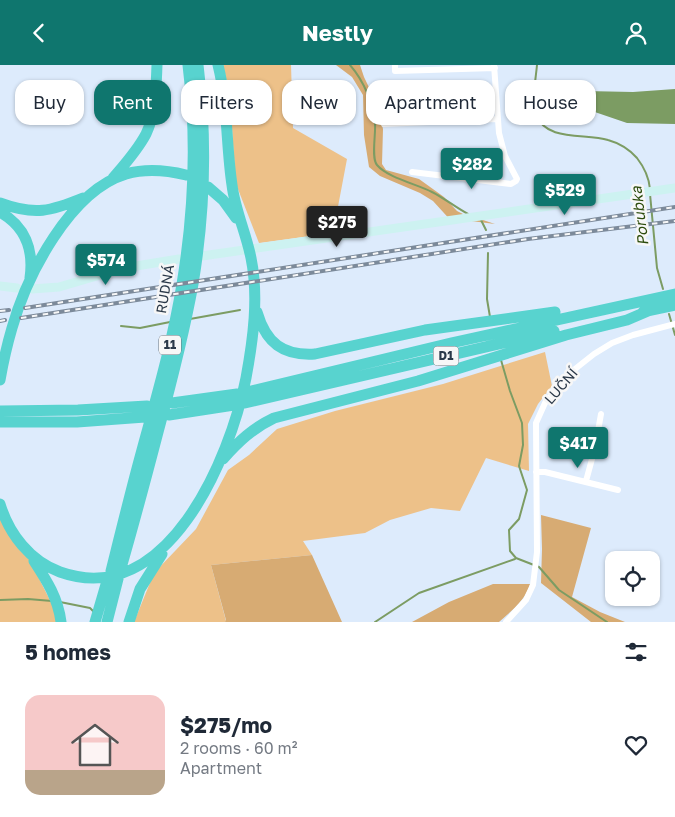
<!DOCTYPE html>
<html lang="en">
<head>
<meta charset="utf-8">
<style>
	body { margin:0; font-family:"Golos Text",sans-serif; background:#f6f6f7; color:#1f2937; height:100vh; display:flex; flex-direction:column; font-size:19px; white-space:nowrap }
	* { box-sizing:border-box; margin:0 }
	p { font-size:16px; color:#747a83 }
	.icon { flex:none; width:28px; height:28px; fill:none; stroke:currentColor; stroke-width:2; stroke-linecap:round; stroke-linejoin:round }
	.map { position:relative; height:557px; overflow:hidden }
	.details { display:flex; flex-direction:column; background:#fff; flex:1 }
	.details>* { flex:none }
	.banner { position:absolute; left:15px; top:15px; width:645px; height:45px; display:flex; gap:10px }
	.fabs { position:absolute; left:605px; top:486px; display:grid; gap:10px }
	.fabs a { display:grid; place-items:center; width:55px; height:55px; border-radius:10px; background:#fff; box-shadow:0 1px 4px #0004; font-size:25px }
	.price { position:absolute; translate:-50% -42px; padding:0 11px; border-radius:5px; background:#0f766e; color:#fff; font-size:16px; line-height:32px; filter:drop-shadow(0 1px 2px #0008) }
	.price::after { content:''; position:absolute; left:50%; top:30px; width:15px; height:11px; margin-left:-8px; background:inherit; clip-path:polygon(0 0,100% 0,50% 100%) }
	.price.current { background:#222; color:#fff }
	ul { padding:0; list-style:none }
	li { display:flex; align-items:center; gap:15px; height:125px; padding:0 25px }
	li+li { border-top:1px solid #e0e1e3 }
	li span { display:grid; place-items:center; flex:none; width:140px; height:100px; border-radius:15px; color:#555 }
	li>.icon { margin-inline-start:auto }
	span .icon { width:60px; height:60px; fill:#fffc; stroke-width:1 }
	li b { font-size:21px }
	h2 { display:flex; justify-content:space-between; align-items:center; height:60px; padding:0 25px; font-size:21px }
	.tag { padding:0 18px; border-radius:15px; background:#fff; box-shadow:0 1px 4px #0004; font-size:18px; line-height:45px }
	.tag.current { background:#0f766e; color:#fff }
	header { display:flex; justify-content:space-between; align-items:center; height:65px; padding:0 25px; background:#0f766e; color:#fff; font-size:22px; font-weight:700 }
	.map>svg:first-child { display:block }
	.green { fill:#edc189 }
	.forest { fill:#d7ab73 }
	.water { fill:#7c9c63 }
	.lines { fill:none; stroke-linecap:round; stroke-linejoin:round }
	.stream { stroke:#7c9c63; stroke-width:2 }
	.street { stroke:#fff; stroke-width:6 }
	.secondary { stroke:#cdf2f1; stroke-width:9 }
	.highway { stroke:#58d3cf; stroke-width:11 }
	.rail-casing { stroke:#7c8a9a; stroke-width:4 }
	.rail { stroke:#f7f7f7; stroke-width:2; stroke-dasharray:5.5; stroke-linecap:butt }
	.labels { text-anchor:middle; stroke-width:5; stroke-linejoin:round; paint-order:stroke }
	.shield { fill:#f7f7f7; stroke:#68727d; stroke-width:1 }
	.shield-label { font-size:12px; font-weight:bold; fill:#2b3949 }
	.street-label { font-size:14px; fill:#2b3949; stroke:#f7f7f7 }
	.water-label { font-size:15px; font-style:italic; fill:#2d4c0d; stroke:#f7f7f7 }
</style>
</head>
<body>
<header><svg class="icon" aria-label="back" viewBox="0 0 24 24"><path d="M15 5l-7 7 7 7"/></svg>Nestly<svg class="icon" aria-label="person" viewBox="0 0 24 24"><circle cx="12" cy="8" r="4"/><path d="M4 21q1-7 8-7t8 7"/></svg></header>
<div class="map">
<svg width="675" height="557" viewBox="0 0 675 557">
	<rect width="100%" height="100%" fill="#ddebfc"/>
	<path class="green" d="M 223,0 L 291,0 L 293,63 L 347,94 L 333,168 L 259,178 L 236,119 L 233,79 L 230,31 Z
		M 545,287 L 552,321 L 538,339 L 528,359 L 529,406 L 486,393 L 460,446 L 431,443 L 390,455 L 365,468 L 303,476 L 312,490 L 211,500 L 226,556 L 225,557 L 134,557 L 154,508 L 196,464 L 228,405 L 249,390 L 277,364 L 335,346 L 443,319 Z
		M 0,441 L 23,482 L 61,557 L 0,557 L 0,535 L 4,535 L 0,535 Z"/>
	<path class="forest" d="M 336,0 L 360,0 L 364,12 L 376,37 L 383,64 L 382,99 L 386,105 L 419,114 L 444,132 L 457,146 L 471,153 L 480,154 L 495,159 L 463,155 L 454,159 L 433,136 L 420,128 L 380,111 L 369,102 L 364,70 L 363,30 L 352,12 Z
		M 541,450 L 591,463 L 572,532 L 600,547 L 625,557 L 591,557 L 541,518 L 542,484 Z
		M 312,490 L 342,557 L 225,557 L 226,555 L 211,500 Z
		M 493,519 L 530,519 C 526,535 511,546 499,557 L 412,557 L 449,537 Z"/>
	<path class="water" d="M 675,24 L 675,59 L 627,58 L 586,44 L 585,26 L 633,27 Z"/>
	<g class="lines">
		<path class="stream" d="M 350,0 C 364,16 373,38 375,59 C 376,69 371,93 377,100 C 388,113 417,119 432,127 C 444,133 455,142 468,149
			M 537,0 C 536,12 531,39 536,50 C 547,77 585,68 608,75 C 619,78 629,84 637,93 C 644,102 649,113 650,124
			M 538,53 L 585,41
			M 650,129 L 657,203 L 663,224
			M 481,155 L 486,165
			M 488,188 L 487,234 L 490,252
			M 669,249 L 675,270
			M 190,254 L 240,245
			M 121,261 L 140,263 L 170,257
			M 501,295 L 510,326 L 522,358 L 523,380 L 519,401 L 527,425 L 519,454 L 509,465 L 510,486 L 516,493 L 539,502 L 559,525 L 607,557
			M 0,535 L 28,534 L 52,536
			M 60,537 L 90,543 L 93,546
			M 375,557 L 419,528 L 515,494"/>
		<path class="street" d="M 395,0 L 395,6 L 495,3
			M 384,59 L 497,54
			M 412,107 L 511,119 L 516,116 L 517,114 L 505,91 L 499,68 L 494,0
			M 536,407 L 545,407 L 618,425
			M 586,416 L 595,383 L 601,349
			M 506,557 L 526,535 L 533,520 L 537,487 L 536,358 L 545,338 L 570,308 L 594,289 L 612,278 L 633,270 L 675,259"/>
		<path class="secondary" d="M 202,191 L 675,123
			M 0,221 L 17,223
			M 32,224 L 59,222 L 124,203 L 179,194"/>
		<path class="highway" d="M 113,113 C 125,99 137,86 146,69 C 156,48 156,23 157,0
			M 208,122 L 223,135 L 236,153
			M 0,138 C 35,151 51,146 83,133
			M 0,147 C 25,161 34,185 30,213
			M 257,247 C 266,278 283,291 315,289 L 425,265 L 555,247
			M 643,247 L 675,240
			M 0,315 C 3,298 7,280 12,263 C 27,210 70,126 126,109 C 147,103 166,105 186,110
			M 247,327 L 451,278 L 675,229
			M 172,338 L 237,329
			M 245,338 L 554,266
			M 1,346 L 78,345 L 147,341
			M 169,350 L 234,340
			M 0,357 L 77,357 L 145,352
			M 223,394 C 239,376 253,363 274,353 L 418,316 L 566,270 L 627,255 L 648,246
			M 0,439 C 9,469 30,496 60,507 C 167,545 230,394 246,313 C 253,275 259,232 251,193 C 246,168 235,145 232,120 C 226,80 228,40 218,0
			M 34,496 C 47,516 58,533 61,557
			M 121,503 C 134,458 146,413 158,367 C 171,319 184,269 193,219 C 205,147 207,73 198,0
			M 111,506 C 121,466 131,425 142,385 C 157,330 173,275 182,219 C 194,147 197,73 188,0
			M 95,557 L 107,516
			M 107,557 L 118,514
			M 129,557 L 140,524 L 162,489"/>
		<defs>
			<path id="rail" d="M 25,243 L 675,142
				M 0,246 L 9,245
				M 21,253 L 528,174 L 675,156
				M 0,256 L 5,255"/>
		</defs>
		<use href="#rail" class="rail-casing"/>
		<use href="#rail" class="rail"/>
	</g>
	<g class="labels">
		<g class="shield">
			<rect x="159" y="270.5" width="22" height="19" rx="4"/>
			<rect x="433.5" y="281.5" width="25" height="19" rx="4"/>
		</g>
		<g class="shield-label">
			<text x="170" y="284">11</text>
			<text x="446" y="295">D1</text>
		</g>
		<g class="street-label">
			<text transform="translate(165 224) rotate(-80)" y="5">RUDNÁ</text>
			<text transform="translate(561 321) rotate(-49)" y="5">LUČNÍ</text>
		</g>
		<g class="water-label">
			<text transform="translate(640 151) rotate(-97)" y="5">Porubka</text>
		</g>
	</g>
</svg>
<div class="fabs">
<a><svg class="icon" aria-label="locate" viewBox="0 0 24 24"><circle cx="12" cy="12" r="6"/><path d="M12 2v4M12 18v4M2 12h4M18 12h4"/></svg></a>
</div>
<b class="price" style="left:472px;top:125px">$282</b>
<b class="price" style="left:565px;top:151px">$529</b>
<b class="price current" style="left:337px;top:183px">$275</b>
<b class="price" style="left:106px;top:221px">$574</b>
<b class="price" style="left:578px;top:404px">$417</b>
<div class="banner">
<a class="tag">Buy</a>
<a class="tag current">Rent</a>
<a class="tag">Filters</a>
<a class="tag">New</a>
<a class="tag">Apartment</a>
<a class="tag">House</a>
</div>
</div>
<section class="details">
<h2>5 homes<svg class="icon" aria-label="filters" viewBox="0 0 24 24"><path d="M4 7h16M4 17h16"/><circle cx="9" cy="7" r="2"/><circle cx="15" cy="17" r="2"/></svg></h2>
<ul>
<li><span style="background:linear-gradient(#f6c9c9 75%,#b9a48a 0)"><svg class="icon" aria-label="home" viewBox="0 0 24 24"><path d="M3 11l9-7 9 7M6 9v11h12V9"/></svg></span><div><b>$275/mo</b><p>2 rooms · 60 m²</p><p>Apartment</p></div><svg class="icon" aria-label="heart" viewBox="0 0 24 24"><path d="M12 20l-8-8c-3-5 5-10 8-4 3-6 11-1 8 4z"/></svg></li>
</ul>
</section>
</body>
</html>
